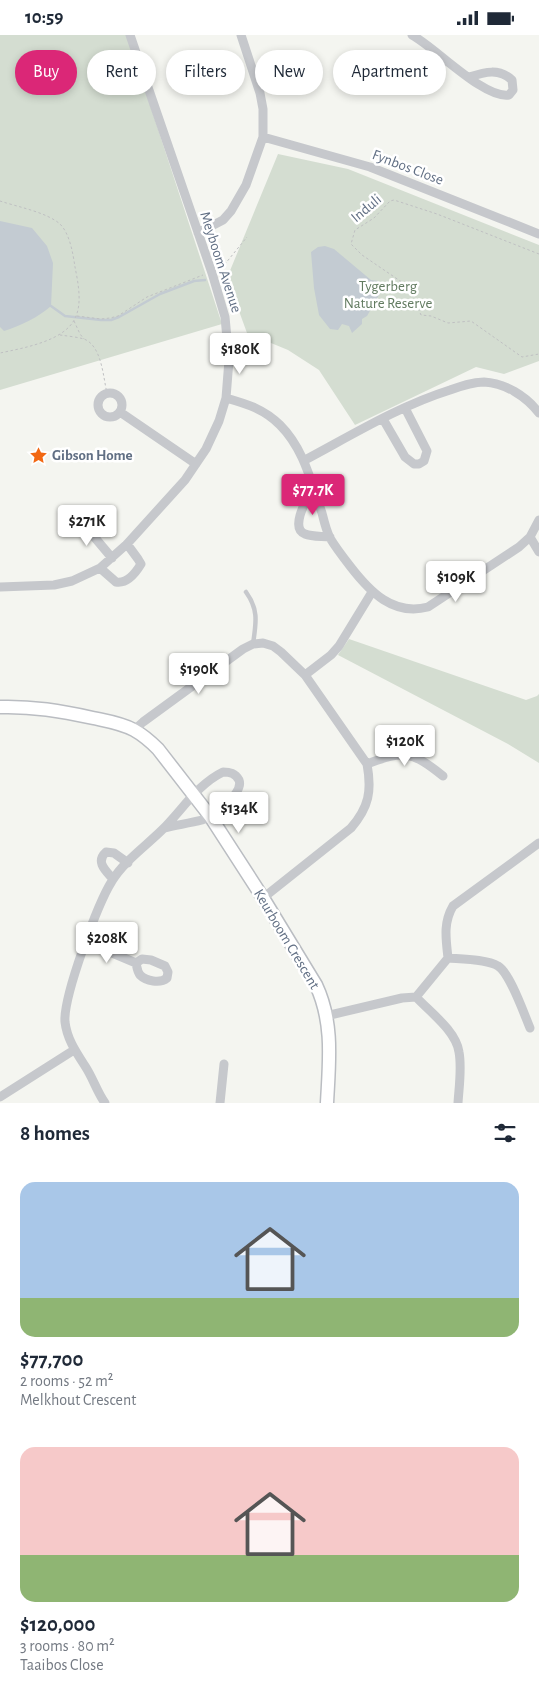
<!DOCTYPE html>
<html lang="en">
<head>
<meta charset="utf-8">
<style>
	body { margin:0; font-family:"Alegreya Sans",sans-serif; background:#f6f6f7; color:#1f2937; height:100vh; display:flex; flex-direction:column; font-size:19px; white-space:nowrap }
	* { box-sizing:border-box; margin:0 }
	p { font-size:16px; color:#747a83 }
	.icon { flex:none; width:28px; height:28px; fill:none; stroke:currentColor; stroke-width:2; stroke-linecap:round; stroke-linejoin:round }
	.map { position:relative; height:1068px; overflow:hidden }
	.panel { display:flex; flex-direction:column; background:#fff; flex:1 }
	.panel>* { flex:none }
	.top-card { position:absolute; left:15px; top:15px; width:510px; height:45px; display:flex; gap:10px }
	.price { position:absolute; translate:-50% -42px; padding:0 11px; border-radius:5px; background:#fff; color:#222; font-size:16px; line-height:32px; filter:drop-shadow(0 1px 2px #0008) }
	.price::after { content:''; position:absolute; left:50%; top:30px; width:15px; height:11px; margin-left:-8px; background:inherit; clip-path:polygon(0 0,100% 0,50% 100%) }
	.price.current { background:#db2777; color:#fff }
	ul { padding:0; list-style:none }
	li { display:grid; align-content:center; gap:10px; height:265px; padding:0 20px }
	li span { display:grid; place-items:center; height:155px; border-radius:15px; color:#555 }
	li>.icon { margin-inline-start:auto }
	span .icon { width:90px; height:90px; fill:#fffc; stroke-width:1 }
	li b { font-size:21px }
	h2 { display:flex; justify-content:space-between; align-items:center; height:60px; padding:0 20px; font-size:21px }
	.pill { padding:0 18px; border-radius:22px; background:#fff; box-shadow:0 2px 8px #0003; font-size:18px; line-height:45px }
	.pill.current { background:#db2777; color:#fff }
	.status { display:flex; justify-content:space-between; align-items:center; height:35px; padding:0 25px; background:#fff; direction:ltr }
	.status svg { height:14px; fill:currentColor }
	.map>svg:first-child { display:block }
	.green { fill:#d4ddd1 }
	.water { fill:#c3cbd2 }
	.lines { fill:none; stroke-linecap:round; stroke-linejoin:round }
	.stream { stroke:#c3cbd2; stroke-width:2.5 }
	.secondary-casing { stroke:#babdc2; stroke-width:15 }
	.path { stroke:#bfc0c2; stroke-width:1; stroke-dasharray:2.5 2.5; stroke-linecap:butt }
	.lane { stroke:#c6c8cc; stroke-width:4.5 }
	.street { stroke:#c6c8cc; stroke-width:9 }
	.secondary { stroke:#fff; stroke-width:12 }
	.labels { text-anchor:middle; stroke-width:5; stroke-linejoin:round; paint-order:stroke }
	.street-label { font-size:15px; fill:#616f84; stroke:#fff }
	.park-label { font-size:15px; fill:#627b60; stroke:#fff }
	.poi-label { font-size:15px; font-weight:bold; fill:#616f84; stroke:#fff; text-anchor:start }
</style>
</head>
<body>
<div class="status"><b>10:59</b><svg viewBox="0 0 49 12"><path d="M0 12V9h3v3zM5 12V6h3v6zM10 12V3h3v9zM15 12V0h3v12zM26 1h20v11H26zM47 4h2v5h-2z"/></svg></div>
<div class="map">
<svg width="539" height="1068" viewBox="0 0 539 1068">
	<rect width="100%" height="100%" fill="#f4f5f0"/>
	<path class="green" d="M 0,0 L 127,0 L 222,289 L 0,355 Z
		M 278,119 L 348,134 L 539,210 L 539,326 L 504,339 L 476,332 L 355,390 L 319,335 L 288,315 L 247,298 L 227,243 Z
		M 349,604 L 526,665 L 537,661 L 539,659 L 539,728 L 508,709 L 338,620 Z"/>
	<path class="water" d="M 0,186 L 32,193 L 47,211 L 53,228 L 51,271 C 39,282 20,291 4,296 L 0,292 Z
		M 325,211 L 334,214 L 371,245 L 378,246 L 384,251 L 367,281 L 362,284 L 362,289 L 352,298 L 349,291 L 342,289 L 338,295 L 330,294 L 319,280 L 314,253 L 311,217 L 318,212 Z"/>
	<g class="lines">
		<path class="stream" d="M 51,271 L 65,281 L 101,285 L 111,285 L 119,282 L 160,259 L 194,246 L 205,245"/>
		<defs>
			<path id="secondary" d="M 0,672 C 32,671 61,676 93,683 C 107,686 121,688 134,695 C 143,700 151,707 158,714 L 210,781 L 263,863 L 316,950 C 334,988 329,1028 327,1068"/>
		</defs>
		<use href="#secondary" class="secondary-casing"/>
		<path class="path" d="M 0,166 C 18,172 46,177 60,189 C 70,199 73,219 75,232 C 78,247 82,267 76,281 C 67,306 23,313 0,318
			M 539,219 L 437,179 L 394,165 L 390,166 L 374,183 L 355,195 L 351,209 L 362,220 L 409,252 L 421,280 L 431,281 L 448,288 L 471,286 L 522,322 L 539,319
			M 220,232 L 225,229 L 247,202
			M 77,281 L 101,284 L 110,283 L 118,281 L 147,262 L 203,240
			M 74,286 L 80,299 L 84,304
			M 60,300 C 67,301 77,302 84,304 C 102,311 103,342 107,358"/>
		<path class="lane" d="M 246,557 C 259,575 256,588 253,609"/>
		<path class="street" d="M 412,0 C 436,13 484,64 509,60 L 513,55 L 512,45 C 499,33 485,37 469,42
			M 263,102 L 370,132 L 539,199
			M 198,198 L 223,185 L 231,176 L 246,150 L 263,102 L 263,74 L 260,58 L 241,0
			M98 370a12 12 0 1 1 24 0a12 12 0 1 1-24 0Z
			M 226,363 C 247,369 264,374 280,390 C 304,414 311,447 322,478 C 324,486 326,495 330,503 C 336,513 343,522 350,531 C 370,557 393,581 428,572 L 519,512 L 530,502 L 539,485
			M 120,377 L 196,429
			M 383,384 L 405,422 L 414,429 L 419,429 L 424,426 L 427,416 L 405,373
			M 305,425 C 352,400 399,371 450,355 C 461,351 472,347 484,347 C 505,348 526,361 539,378
			M 313,452 C 308,462 289,493 305,499 C 312,502 322,501 330,502
			M 80,485 L 112,523
			M 530,502 L 539,517
			M 100,533 L 116,547 C 127,549 135,539 141,529 L 138,524 L 127,509
			M 0,552 L 54,550 L 72,546 L 100,533 L 127,509 L 185,445 L 206,414 L 219,386 L 226,363 L 229,325 L 225,282 L 212,238 L 130,0
			M 305,640 L 331,620 L 339,611 L 372,557
			M 134,695 L 143,687 L 243,614 L 253,609 L 263,608 L 273,611 L 281,617 L 305,640 L 367,729 C 372,756 369,772 351,793 L 263,863
			M 367,729 C 404,715 412,716 443,741
			M 113,844 C 106,836 95,827 106,817 L 114,818 L 128,828
			M 86,907 L 136,928
			M 448,923 C 446,904 443,888 453,871 L 539,808
			M 448,923 C 461,924 487,924 498,931 C 510,938 524,979 530,993
			M 142,924 L 151,925 L 165,931 L 168,937 L 167,943 C 160,949 146,946 140,940 C 137,936 137,932 136,928 Z
			M 416,962 L 448,923
			M 326,981 L 402,963 L 416,962 C 430,977 456,996 459,1017 C 462,1033 459,1052 458,1068
			M 0,1062 L 74,1015
			M 105,1068 C 97,1057 93,1043 85,1031 C 76,1017 67,1004 65,987 C 63,962 98,868 112,846 C 124,826 146,811 163,794 C 182,775 198,749 223,737 C 230,737 235,738 239,745 C 244,758 214,781 202,785 C 190,788 177,790 164,793
			M 220,1068 L 224,1029"/>
		<use href="#secondary" class="secondary"/>
	</g>
	<defs>
		<symbol id="sight-bare" viewBox="-9 -9 18 18"><path d="M0-6L1.8-2.2L6-1.7L2.9 1.2L3.7 5.4L0 3.3L-3.7 5.4L-2.9 1.2L-6-1.7L-1.8-2.2Z" fill="#f26813" stroke="#fff" stroke-width="2.5" paint-order="stroke"/></symbol>
	</defs>
	<g fill-rule="evenodd">
		<use href="#sight-bare" x="26" y="408" width="25" height="25"/>
	</g>
	<g class="labels">
		<g class="street-label">
			<text transform="translate(408 132) rotate(21)" y="5">Fynbos Close</text>
			<text transform="translate(366 173) rotate(-40)" y="5">Induli</text>
			<text transform="translate(221 227) rotate(72)" y="5">Meyboom Avenue</text>
			<text transform="translate(287 904) rotate(59)" y="5">Keurboom Crescent</text>
		</g>
		<g class="park-label">
			<text x="388" y="256">Tygerberg<tspan x="388" dy="17">Nature Reserve</tspan></text>
		</g>
		<g class="poi-label">
			<text x="52" y="425">Gibson Home</text>
		</g>
	</g>
</svg>
<b class="price" style="left:240px;top:340px">$180K</b>
<b class="price current" style="left:313px;top:481px">$77.7K</b>
<b class="price" style="left:87px;top:512px">$271K</b>
<b class="price" style="left:456px;top:568px">$109K</b>
<b class="price" style="left:199px;top:660px">$190K</b>
<b class="price" style="left:405px;top:732px">$120K</b>
<b class="price" style="left:239px;top:799px">$134K</b>
<b class="price" style="left:107px;top:929px">$208K</b>
<div class="top-card">
<a class="pill current">Buy</a>
<a class="pill">Rent</a>
<a class="pill">Filters</a>
<a class="pill">New</a>
<a class="pill">Apartment</a>
</div>
</div>
<section class="panel">
<h2>8 homes<svg class="icon" aria-label="filters" viewBox="0 0 24 24"><path d="M4 7h16M4 17h16"/><circle cx="9" cy="7" r="2"/><circle cx="15" cy="17" r="2"/></svg></h2>
<ul>
<li><span style="background:linear-gradient(#a9c7e8 75%,#8fb573 0)"><svg class="icon" aria-label="home" viewBox="0 0 24 24"><path d="M3 11l9-7 9 7M6 9v11h12V9"/></svg></span><div><b>$77,700</b><p>2 rooms · 52 m²</p><p>Melkhout Crescent</p></div></li>
<li><span style="background:linear-gradient(#f6c9c9 70%,#8fb573 0)"><svg class="icon" aria-label="home" viewBox="0 0 24 24"><path d="M3 11l9-7 9 7M6 9v11h12V9"/></svg></span><div><b>$120,000</b><p>3 rooms · 80 m²</p><p>Taaibos Close</p></div></li>
</ul>
</section>
</body>
</html>
